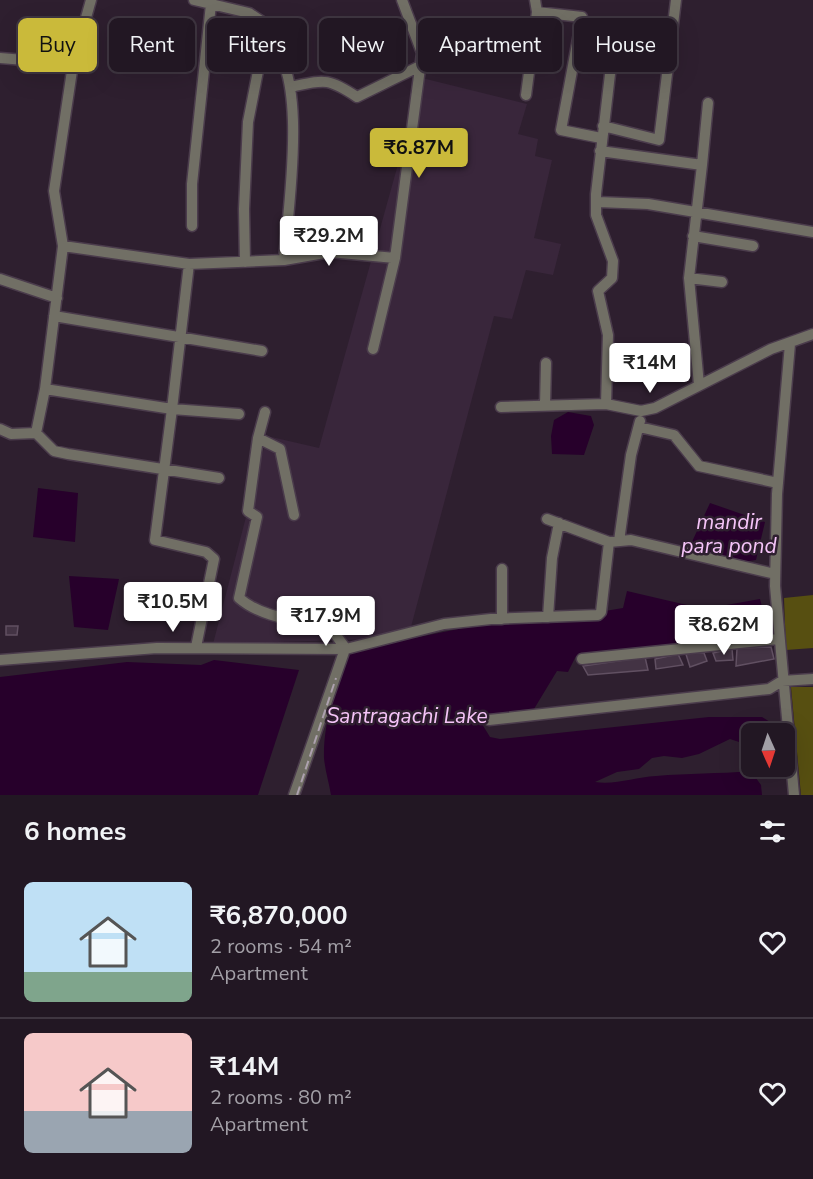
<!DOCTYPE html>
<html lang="en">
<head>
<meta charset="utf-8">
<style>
	body { margin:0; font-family:"Nunito Sans",sans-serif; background:#2a202b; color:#f1f3f6; height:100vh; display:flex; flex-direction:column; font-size:22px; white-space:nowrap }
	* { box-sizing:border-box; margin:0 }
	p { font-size:20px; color:#a29fa6 }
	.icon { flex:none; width:33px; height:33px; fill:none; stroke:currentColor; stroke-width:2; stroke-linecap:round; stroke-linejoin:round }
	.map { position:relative; height:795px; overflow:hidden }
	.sheet { display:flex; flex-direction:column; background:#221723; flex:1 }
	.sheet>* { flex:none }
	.guide { position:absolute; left:18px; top:18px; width:777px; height:54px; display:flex; gap:12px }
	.needle { width:39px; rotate:177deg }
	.tools { position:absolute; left:741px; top:723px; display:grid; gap:12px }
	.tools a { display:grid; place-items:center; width:54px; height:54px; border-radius:9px; background:#221723; box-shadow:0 6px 24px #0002,0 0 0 2px #3f3641; font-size:30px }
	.price { position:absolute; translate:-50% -51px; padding:0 14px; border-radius:6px; background:#fff; color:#222; font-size:20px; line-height:39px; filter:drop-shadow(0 2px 3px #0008) }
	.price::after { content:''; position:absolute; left:50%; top:36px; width:18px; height:14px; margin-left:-9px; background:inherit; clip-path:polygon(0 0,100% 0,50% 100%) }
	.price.current { background:#caba3a; color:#111 }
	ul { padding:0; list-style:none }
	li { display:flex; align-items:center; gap:18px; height:150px; padding:0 24px }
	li+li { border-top:2px solid #3f3641 }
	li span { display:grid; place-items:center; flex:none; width:168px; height:120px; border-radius:9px; color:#555 }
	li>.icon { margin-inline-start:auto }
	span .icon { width:72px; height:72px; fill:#fffc; stroke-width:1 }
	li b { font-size:26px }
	h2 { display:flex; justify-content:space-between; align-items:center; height:72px; padding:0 24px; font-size:26px }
	.chip { padding:0 21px; border-radius:9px; background:#221723; box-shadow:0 6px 24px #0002,0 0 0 2px #3f3641; font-size:21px; line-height:54px }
	.chip.current { background:#caba3a; color:#111 }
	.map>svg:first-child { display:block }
	.built { fill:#39263b }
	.green { fill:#574f11 }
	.water { fill:#27002b }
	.building { fill:#433344; stroke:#615062; stroke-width:1.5 }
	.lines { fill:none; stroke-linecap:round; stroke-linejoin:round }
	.minor-casing { stroke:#4b3c4c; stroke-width:13 }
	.minor { stroke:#716f65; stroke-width:10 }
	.rail { stroke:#ada1ae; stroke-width:2; stroke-dasharray:9 4.5; stroke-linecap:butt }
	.labels { text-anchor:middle; stroke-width:5; stroke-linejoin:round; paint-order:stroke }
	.water-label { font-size:21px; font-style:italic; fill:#f5c4f8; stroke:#2e1f2f }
</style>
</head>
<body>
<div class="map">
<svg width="813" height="795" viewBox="0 0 813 795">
	<rect width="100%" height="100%" fill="#2e1f2f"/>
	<path class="built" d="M 422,78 L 527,104 L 518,134 L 538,139 L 535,156 L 552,160 L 534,238 L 561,244 L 553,275 L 526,270 L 512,319 L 494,316 L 408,638 L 213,644 L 267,436 L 319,448 Z"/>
	<path class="green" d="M 813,595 L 813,648 L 786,650 L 784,598 Z
		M 791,687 L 813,687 L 813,795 L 801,795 Z"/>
	<path class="water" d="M 568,412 L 591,416 L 594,425 L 584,455 L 552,454 L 551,436 L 554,420 Z
		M 38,488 L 78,493 L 75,542 L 33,537 Z
		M 710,503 L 765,522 L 756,560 L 742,562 L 690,546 Z
		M 69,576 L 119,579 L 108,630 L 74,627 Z
		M 627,591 L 704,609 L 760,599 L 769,634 L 576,656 L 568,672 L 557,671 L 534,709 L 486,716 L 482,724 L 490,737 L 500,739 L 709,717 L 762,717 L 775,725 L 776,733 L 752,734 L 751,746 L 730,739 L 699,754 L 682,758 L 664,756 L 652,758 L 639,769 L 617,772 L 595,782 C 616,785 635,777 656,776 C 688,773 718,774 751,771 L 761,785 L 762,795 L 331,795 C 329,783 325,770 324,758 C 323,720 338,678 354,644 L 414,638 L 478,625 L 563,618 L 623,608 Z
		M 214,660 L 299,670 L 258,795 L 0,795 L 0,677 L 127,662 L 201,665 Z"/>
	<path class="building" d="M 6,626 L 18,626 L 17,635 L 6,635 Z
		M 771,647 L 774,659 L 736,666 L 737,648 Z
		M 732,649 L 733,660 L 716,661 L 713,653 Z
		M 685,651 L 704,653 L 707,661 L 690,667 Z
		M 678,654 L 683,665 L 656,669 L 655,659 Z
		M 645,657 L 648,670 L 588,675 L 583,666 Z"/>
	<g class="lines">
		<defs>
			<path id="minor" d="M 91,0 L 73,64 L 54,191 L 63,246 L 45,389 L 172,409 L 155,540 L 206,552 L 214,559 L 196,647
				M 194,0 L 249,13 L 267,25 L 248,122 L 244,209 L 245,262
				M 537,12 L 582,17 L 561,130 L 601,138
				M 264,40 C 312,60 287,216 284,260
				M 0,58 L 73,64
				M 290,87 C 324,80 327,77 357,97 L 420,66
				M 526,95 L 537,12 L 535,0
				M 603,126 L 659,140 L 676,0
				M 600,151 L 702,165 L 689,278 L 699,385
				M 702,165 L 708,103
				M 598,202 L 648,204 L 813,232
				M 192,226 L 192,184 L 211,4
				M 693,236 L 753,246
				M 63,246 L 189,264 L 172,409 L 239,414
				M 395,258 L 422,53 L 402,0
				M 189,264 L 284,260 L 330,252 L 395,258 L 373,349
				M 689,278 L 722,282
				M 0,279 L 57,298
				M 54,316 L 262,351
				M 790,344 L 777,494 L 775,586 L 794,795
				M 606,404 L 608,335 L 598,291 L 612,278 L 613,261 L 596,215 L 596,194 L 614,40
				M 545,405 L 546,363
				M 501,407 L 606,404 L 641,411 L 655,408 L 771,349 L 813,334
				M 639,427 L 674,435 L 699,466 L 778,483
				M 0,429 L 11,434 L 36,433 L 54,451 L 68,454 L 219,478
				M 36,433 L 45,389
				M 258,438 L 265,412
				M 294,515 L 280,449 L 258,438 L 248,511 L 257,517 L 239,598 C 263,619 300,620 330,627 L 346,649
				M 547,519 L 609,542 L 631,540 L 775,574
				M 619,541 L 631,455 L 640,421
				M 548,617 L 552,558 L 559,523
				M 502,619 L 502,569
				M 582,659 L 778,639
				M 0,660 L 157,648 L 346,649 L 444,624 L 491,619 L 598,615 L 601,612 L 609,542
				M 489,720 L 769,689 L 782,681 L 813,679
				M 294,795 L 345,649"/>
		</defs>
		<use href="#minor" class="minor-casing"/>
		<use href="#minor" class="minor"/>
		<path class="rail" d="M 297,795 L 336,678"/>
	</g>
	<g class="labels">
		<g class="water-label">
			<text x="729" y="529">mandir<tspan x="729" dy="24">para pond</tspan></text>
			<text x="407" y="723">Santragachi Lake</text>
		</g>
	</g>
</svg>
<div class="tools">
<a><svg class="needle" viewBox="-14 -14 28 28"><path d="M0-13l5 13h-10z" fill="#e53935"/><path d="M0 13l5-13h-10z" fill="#a29fa6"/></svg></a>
</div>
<b class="price current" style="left:419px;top:179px">₹6.87M</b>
<b class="price" style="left:329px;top:267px">₹29.2M</b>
<b class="price" style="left:650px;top:394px">₹14M</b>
<b class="price" style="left:173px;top:633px">₹10.5M</b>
<b class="price" style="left:326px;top:647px">₹17.9M</b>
<b class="price" style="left:724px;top:656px">₹8.62M</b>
<div class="guide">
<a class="chip current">Buy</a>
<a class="chip">Rent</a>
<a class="chip">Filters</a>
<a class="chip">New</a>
<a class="chip">Apartment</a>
<a class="chip">House</a>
</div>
</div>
<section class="sheet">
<h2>6 homes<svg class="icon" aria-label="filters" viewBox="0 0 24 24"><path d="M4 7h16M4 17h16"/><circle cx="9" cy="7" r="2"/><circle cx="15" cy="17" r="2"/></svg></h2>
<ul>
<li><span style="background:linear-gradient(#bfe0f5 75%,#7fa58c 0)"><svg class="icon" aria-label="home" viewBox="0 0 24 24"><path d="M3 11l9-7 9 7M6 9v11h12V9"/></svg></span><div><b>₹6,870,000</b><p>2 rooms · 54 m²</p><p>Apartment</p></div><svg class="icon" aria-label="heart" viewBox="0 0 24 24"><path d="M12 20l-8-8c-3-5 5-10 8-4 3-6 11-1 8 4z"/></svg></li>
<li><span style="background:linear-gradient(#f6c9c9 65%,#9aa5b1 0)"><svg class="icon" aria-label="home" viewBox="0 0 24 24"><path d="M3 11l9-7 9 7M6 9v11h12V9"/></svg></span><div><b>₹14M</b><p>2 rooms · 80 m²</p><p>Apartment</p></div><svg class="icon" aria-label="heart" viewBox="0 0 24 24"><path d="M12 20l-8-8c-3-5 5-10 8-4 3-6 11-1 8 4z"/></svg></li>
</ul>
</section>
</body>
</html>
